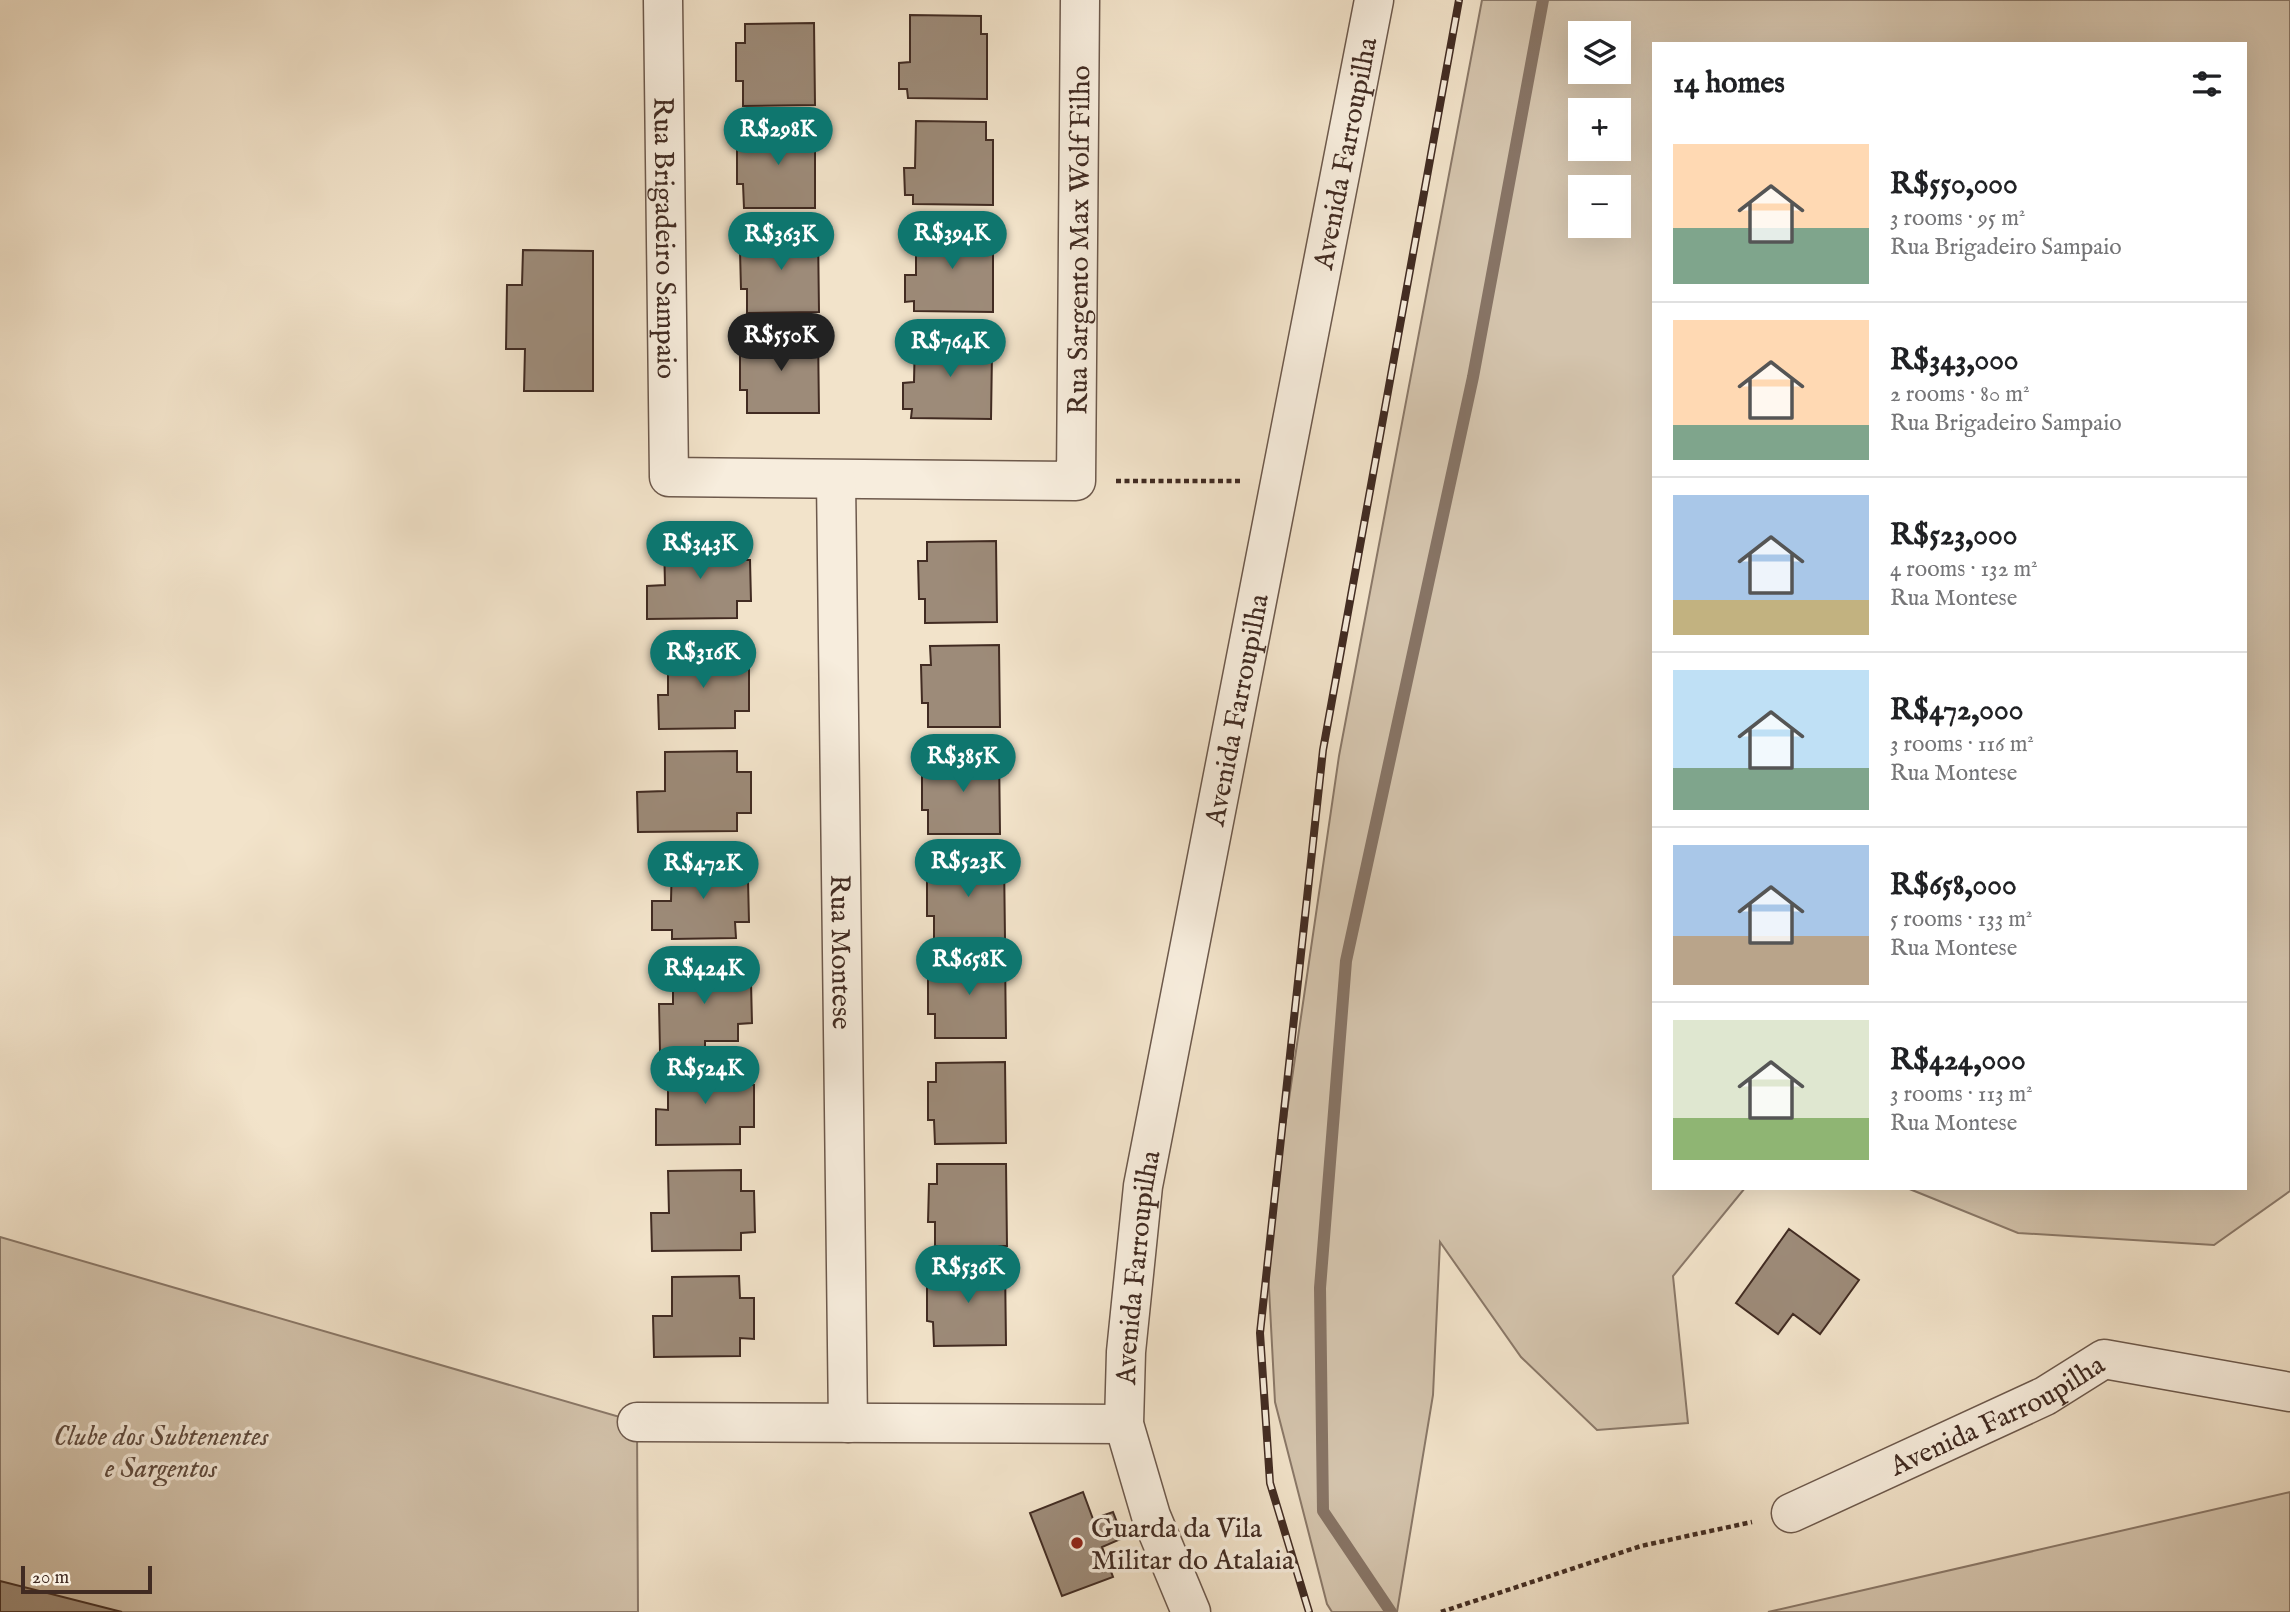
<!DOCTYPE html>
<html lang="en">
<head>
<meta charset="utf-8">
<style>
	body { margin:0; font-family:"IM FELL English",serif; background:#f6f6f6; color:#202124; height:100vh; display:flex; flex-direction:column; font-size:26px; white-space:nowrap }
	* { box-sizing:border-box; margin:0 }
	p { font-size:23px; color:#757577 }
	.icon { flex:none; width:38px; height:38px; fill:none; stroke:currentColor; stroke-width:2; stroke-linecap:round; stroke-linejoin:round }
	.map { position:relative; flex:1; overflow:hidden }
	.side { position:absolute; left:1652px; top:42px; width:595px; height:1148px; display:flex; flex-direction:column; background:#fff; border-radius:0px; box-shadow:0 7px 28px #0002 }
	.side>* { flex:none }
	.fabs { position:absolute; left:1568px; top:21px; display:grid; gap:14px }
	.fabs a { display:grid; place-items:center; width:63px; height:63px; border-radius:0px; background:#fff; box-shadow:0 7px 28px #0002; font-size:35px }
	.scale { position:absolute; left:21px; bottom:18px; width:131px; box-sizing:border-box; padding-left:7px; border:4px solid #412b22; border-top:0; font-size:19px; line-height:24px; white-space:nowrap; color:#412b22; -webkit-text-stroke:5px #f7eddd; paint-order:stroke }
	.price { position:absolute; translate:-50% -60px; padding:0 16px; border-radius:24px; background:#0f766e; color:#fff; font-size:23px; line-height:46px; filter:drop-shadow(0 2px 4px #0008) }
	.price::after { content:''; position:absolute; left:50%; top:42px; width:21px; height:16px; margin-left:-10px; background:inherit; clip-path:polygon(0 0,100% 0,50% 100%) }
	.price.current { background:#222; color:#fff }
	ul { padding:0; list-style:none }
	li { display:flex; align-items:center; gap:21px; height:175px; padding:0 21px }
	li+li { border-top:2px solid #e0e0e0 }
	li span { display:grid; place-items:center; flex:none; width:196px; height:140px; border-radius:0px; color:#555 }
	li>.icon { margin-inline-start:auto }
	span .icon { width:84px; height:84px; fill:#fffc; stroke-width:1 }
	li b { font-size:30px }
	h2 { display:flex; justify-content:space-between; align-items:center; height:84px; padding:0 21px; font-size:30px }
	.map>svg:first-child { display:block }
	.green { fill:#d4c4ad; stroke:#8a7868; stroke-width:2; fill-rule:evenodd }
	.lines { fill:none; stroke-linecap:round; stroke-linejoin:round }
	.stream { stroke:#877465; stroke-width:12 }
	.building { fill:#9d8b79; stroke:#412b22; stroke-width:2 }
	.minor-casing { stroke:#6d594c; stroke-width:41 }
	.path { stroke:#412b22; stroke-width:4.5; stroke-dasharray:5 3.5; stroke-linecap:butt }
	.minor { stroke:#f7eddd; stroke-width:38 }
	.rail-casing { stroke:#412b22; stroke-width:8 }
	.rail { stroke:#f7eddd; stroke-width:5; stroke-dasharray:16; stroke-linecap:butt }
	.poi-dot { fill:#8f2418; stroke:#f7eddd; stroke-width:2.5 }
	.labels { text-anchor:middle; stroke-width:7; stroke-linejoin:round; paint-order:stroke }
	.street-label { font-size:28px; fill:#412b22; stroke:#f7eddd }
	.park-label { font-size:28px; font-style:italic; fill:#5e4a3e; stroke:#f7eddd }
	.poi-label { font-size:28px; fill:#412b22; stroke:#f7eddd; text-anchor:start }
</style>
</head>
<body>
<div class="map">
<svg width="2290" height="1612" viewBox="0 0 2290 1612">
	<rect width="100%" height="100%" fill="#f2e3ca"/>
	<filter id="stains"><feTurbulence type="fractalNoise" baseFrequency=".00286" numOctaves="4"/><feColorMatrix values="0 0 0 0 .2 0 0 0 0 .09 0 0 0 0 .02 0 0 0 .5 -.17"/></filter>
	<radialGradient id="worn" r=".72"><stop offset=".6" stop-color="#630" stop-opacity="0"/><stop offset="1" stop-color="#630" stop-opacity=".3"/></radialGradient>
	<path class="green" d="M 1482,0 L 2290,0 L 2290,1191 L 2214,1245 L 2018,1233 L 1907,1188 L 2245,1188 L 2245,44 L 1654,44 L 1654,1188 L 1745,1188 L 1673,1276 L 1688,1423 L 1597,1430 L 1521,1357 L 1440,1242 L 1433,1395 L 1397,1612 L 1332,1612 L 1327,1604 L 1275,1402 L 1267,1250 L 1339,756 ZM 1580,33 L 1619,33 L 1619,72 L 1580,72 ZM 1580,110 L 1619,110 L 1619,149 L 1580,149 ZM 1580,187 L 1619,187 L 1619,226 L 1580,226 Z
		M 0,1237 L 637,1422 L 638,1612 L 0,1612 Z
		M 2290,1492 L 2290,1612 L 1768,1612 Z"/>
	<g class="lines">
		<path class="stream" d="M 1391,1612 L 1323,1511 L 1320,1288 L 1346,961 L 1473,377 L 1543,0"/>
	</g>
	<path class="building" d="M 910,15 L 981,16 L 981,34 L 987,34 L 987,99 L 908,98 L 907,89 L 899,89 L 899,63 L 910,62 Z
		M 814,23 L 815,105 L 743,106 L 743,81 L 736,81 L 736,43 L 745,43 L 745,24 Z
		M 916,121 L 986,122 L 986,140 L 993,140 L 993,205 L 913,204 L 913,195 L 905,195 L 904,168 L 915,168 Z
		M 815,126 L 815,208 L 744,208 L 743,184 L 737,184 L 737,146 L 746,146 L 745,127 Z
		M 916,228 L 987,229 L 987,246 L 993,246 L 993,312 L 914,311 L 914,301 L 905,302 L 905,275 L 916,275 Z
		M 818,231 L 819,312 L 747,313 L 747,289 L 741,289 L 740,251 L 749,252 L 748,232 Z
		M 523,250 L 593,251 L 593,391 L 524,391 L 525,349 L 506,349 L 507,285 L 522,285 Z
		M 749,332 L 818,332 L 819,413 L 747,413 L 747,390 L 740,390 L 740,352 L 749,352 Z
		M 915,335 L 985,336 L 985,353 L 992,353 L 991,419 L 911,418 L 912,409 L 903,409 L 903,383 L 914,382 Z
		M 737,538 L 737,560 L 750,560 L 751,601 L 737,601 L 737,618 L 647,619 L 647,586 L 665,585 L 664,540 Z
		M 996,541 L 997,622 L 925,623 L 925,599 L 919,599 L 918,561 L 927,561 L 927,542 Z
		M 999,645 L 1000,727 L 928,727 L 928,703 L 922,703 L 921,665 L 931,665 L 930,646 Z
		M 668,649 L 735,649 L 735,669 L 749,669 L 749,711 L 735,711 L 735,728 L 659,729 L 658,695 L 668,695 Z
		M 737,751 L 737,772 L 751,772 L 751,813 L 737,813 L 737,831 L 638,832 L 637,792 L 665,791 L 665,752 Z
		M 999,752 L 1000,834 L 928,834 L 928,810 L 922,810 L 922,772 L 931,772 L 930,753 Z
		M 936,858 L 1004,858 L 1005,939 L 934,940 L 934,916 L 927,916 L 927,878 L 936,878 Z
		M 735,859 L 735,880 L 748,880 L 749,922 L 735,922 L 736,938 L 672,939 L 672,930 L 652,930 L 652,901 L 671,901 L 672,860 Z
		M 936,956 L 1005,956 L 1006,1038 L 935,1038 L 935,1014 L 928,1014 L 928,976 L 937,976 Z
		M 673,962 L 737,962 L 738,982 L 751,982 L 752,1023 L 738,1024 L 738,1041 L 705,1041 L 705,1051 L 660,1051 L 659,1004 L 673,1004 Z
		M 1005,1062 L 1006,1143 L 935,1144 L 934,1120 L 928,1120 L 928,1082 L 936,1082 L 936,1063 Z
		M 739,1064 L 740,1085 L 754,1085 L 754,1127 L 740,1127 L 740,1144 L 656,1145 L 656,1109 L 668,1110 L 668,1065 Z
		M 937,1164 L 1006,1164 L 1007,1246 L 935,1246 L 935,1222 L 928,1222 L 929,1184 L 937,1184 Z
		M 741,1170 L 741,1191 L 754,1191 L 755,1232 L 741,1233 L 741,1250 L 652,1251 L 651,1213 L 669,1213 L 668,1171 Z
		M 1789,1229 L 1859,1280 L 1820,1334 L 1793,1314 L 1778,1334 L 1736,1303 Z
		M 935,1264 L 1005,1264 L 1006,1345 L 934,1346 L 933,1322 L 927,1321 L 927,1284 L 936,1284 Z
		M 739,1276 L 740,1298 L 754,1298 L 754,1339 L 740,1338 L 740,1356 L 654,1357 L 653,1316 L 672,1316 L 672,1277 Z
		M 1083,1492 L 1093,1519 L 1113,1512 L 1123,1538 L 1102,1547 L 1113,1577 L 1062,1596 L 1030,1513 Z
		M 0,1581 L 122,1612 L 0,1612 Z"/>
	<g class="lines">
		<defs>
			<g id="minor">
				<path id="s1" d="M 663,0 L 669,477 L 1076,481 L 1080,0"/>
				<path id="s2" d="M 836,480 L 848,1423"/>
				<path d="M 637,1422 L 1124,1424"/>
				<path id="s3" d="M 1791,1513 L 2045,1396 L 2104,1359 L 2290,1392"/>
				<path id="s4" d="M 1191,1612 L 1151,1516 L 1124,1424 L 1126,1352 L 1143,1186 L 1374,0"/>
			</g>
		</defs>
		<use href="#minor" class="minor-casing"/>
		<path class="path" d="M 1116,481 L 1240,481
			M 1441,1612 L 1641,1546 L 1752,1522"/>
		<use href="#minor" class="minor"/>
		<defs>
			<path id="rail" d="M 1309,1612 L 1270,1483 L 1260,1333 L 1323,750 L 1459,0"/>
		</defs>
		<use href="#rail" class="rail-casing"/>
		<use href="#rail" class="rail"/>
	</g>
	<circle class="poi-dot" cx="1077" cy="1543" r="7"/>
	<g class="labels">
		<g class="street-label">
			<text dy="10" stroke="none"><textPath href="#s4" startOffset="1491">Avenida Farroupilha</textPath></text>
			<text dy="10" stroke="none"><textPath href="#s1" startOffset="238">Rua Brigadeiro Sampaio</textPath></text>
			<text dy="10" stroke="none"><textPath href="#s1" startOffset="1125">Rua Sargento Max Wolf Filho</textPath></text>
			<text dy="10" stroke="none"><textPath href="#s4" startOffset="924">Avenida Farroupilha</textPath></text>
			<text dy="10" stroke="none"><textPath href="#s2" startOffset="472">Rua Montese</textPath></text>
			<text dy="10" stroke="none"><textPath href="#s4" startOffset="357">Avenida Farroupilha</textPath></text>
			<text dy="10" stroke="none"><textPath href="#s3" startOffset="228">Avenida Farroupilha</textPath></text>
		</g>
		<g class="park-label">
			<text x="161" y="1445">Clube dos Subtenentes<tspan x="161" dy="32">e Sargentos</tspan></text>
		</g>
		<g class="poi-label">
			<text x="1091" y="1537">Guarda da Vila<tspan x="1091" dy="32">Militar do Atalaia</tspan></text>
		</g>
	</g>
	<rect width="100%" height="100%" filter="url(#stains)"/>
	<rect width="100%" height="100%" fill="url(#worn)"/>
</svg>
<div class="fabs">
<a><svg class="icon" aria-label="layers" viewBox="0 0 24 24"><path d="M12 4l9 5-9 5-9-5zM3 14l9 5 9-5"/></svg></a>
<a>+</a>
<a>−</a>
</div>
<div class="scale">20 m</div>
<b class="price" style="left:778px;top:167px">R$298K</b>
<b class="price" style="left:952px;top:271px">R$394K</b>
<b class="price" style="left:781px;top:272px">R$363K</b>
<b class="price current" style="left:781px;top:373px">R$550K</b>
<b class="price" style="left:950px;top:379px">R$764K</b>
<b class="price" style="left:700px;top:581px">R$343K</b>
<b class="price" style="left:703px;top:690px">R$316K</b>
<b class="price" style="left:963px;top:794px">R$385K</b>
<b class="price" style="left:968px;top:899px">R$523K</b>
<b class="price" style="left:703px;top:901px">R$472K</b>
<b class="price" style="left:969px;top:997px">R$658K</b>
<b class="price" style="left:704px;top:1006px">R$424K</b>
<b class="price" style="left:705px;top:1106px">R$524K</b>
<b class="price" style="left:968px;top:1305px">R$536K</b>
<section class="side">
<h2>14 homes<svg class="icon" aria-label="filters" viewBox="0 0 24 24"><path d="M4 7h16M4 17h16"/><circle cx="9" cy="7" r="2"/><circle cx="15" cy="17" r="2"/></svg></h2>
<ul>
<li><span style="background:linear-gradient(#ffd9b3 60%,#7fa58c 0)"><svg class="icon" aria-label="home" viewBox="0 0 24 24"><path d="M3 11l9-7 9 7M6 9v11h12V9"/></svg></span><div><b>R$550,000</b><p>3 rooms · 95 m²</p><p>Rua Brigadeiro Sampaio</p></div></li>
<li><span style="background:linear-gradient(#ffd9b3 75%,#7fa58c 0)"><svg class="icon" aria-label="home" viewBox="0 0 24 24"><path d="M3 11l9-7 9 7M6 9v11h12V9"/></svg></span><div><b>R$343,000</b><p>2 rooms · 80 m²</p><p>Rua Brigadeiro Sampaio</p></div></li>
<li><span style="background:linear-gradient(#a9c7e8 75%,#c2b280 0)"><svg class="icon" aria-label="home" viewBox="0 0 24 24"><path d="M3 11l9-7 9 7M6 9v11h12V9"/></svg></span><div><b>R$523,000</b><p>4 rooms · 132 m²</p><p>Rua Montese</p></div></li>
<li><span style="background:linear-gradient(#bfe0f5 70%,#7fa58c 0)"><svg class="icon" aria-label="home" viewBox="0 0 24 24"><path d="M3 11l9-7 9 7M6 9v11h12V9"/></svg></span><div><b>R$472,000</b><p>3 rooms · 116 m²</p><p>Rua Montese</p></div></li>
<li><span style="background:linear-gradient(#a9c7e8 65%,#b9a48a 0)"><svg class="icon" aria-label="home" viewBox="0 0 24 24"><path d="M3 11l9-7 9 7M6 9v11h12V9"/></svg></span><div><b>R$658,000</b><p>5 rooms · 133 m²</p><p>Rua Montese</p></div></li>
<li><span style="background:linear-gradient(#dfe7d0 70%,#8fb573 0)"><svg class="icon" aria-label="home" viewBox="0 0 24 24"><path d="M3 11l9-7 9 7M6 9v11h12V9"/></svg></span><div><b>R$424,000</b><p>3 rooms · 113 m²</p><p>Rua Montese</p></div></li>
</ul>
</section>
</div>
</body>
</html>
